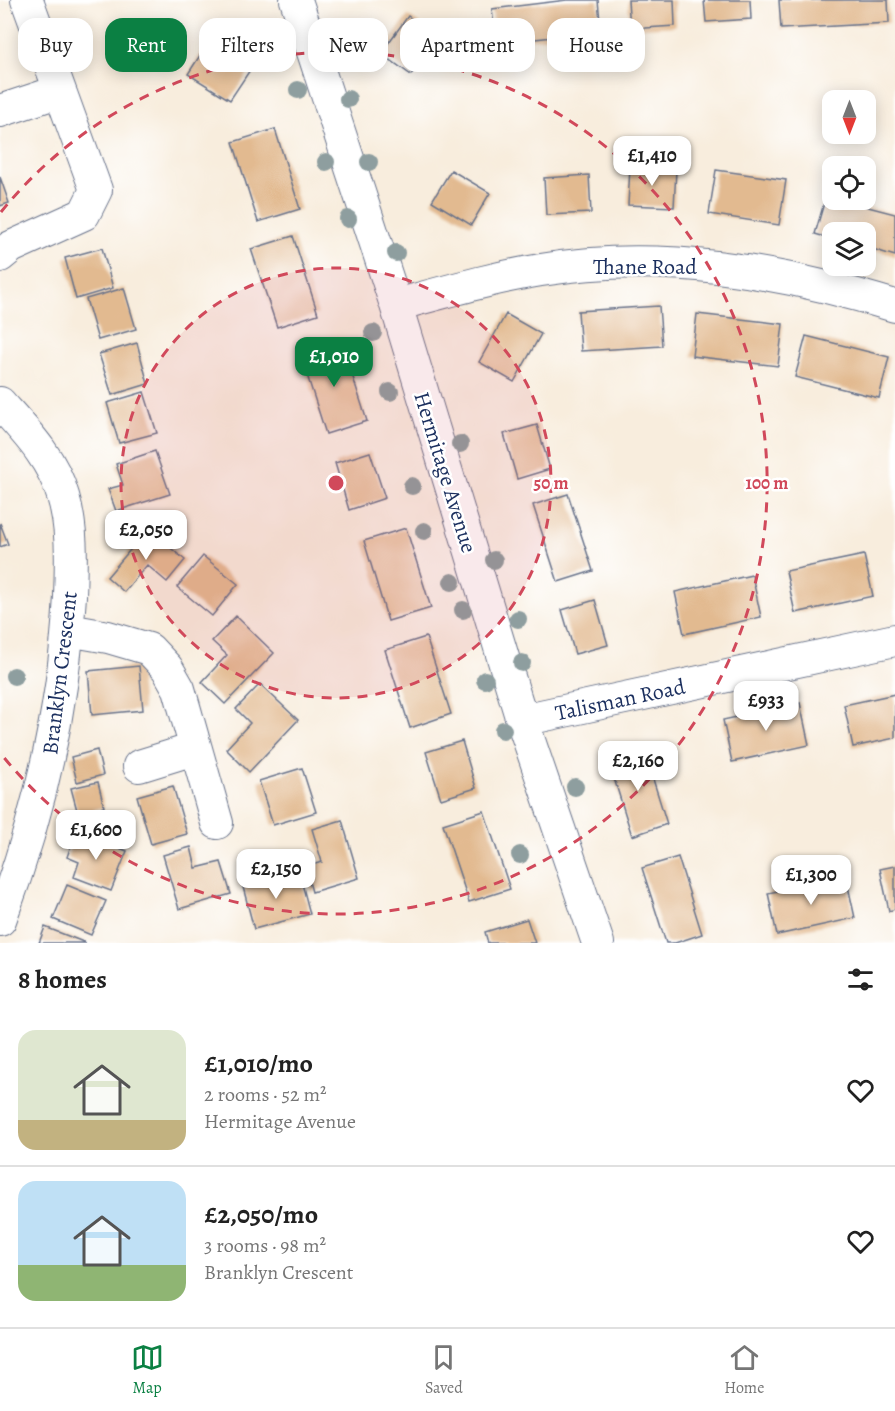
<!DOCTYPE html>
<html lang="en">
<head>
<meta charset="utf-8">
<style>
	body { margin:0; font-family:Alegreya,serif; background:#f2f2f2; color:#222; height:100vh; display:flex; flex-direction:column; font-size:22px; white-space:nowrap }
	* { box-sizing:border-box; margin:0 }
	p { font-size:20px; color:#767676 }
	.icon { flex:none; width:33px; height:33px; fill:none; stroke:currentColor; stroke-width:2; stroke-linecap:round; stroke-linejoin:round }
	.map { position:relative; height:943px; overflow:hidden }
	.sheet { display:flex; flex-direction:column; background:#fff; flex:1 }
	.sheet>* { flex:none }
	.top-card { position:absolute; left:18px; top:18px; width:860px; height:54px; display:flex; gap:12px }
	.needle { width:39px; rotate:180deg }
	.fabs { position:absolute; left:822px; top:90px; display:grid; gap:12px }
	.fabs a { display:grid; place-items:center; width:54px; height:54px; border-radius:12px; background:#fff; box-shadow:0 3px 15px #0003; font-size:30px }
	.price { position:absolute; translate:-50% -51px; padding:0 14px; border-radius:12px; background:#fff; color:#222; font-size:20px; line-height:39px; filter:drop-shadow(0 2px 3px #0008) }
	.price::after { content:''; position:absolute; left:50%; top:36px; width:18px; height:14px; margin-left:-9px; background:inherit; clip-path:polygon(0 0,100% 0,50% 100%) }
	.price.current { background:#0b8043; color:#fff }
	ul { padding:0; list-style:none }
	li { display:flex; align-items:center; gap:18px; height:150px; padding:0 18px }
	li+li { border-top:2px solid #e0e0e0 }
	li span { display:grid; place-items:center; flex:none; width:168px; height:120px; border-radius:18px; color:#555 }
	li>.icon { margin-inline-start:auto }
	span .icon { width:72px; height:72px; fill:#fffc; stroke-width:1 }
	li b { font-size:26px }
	h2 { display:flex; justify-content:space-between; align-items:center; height:72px; padding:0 18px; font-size:26px }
	.pill { padding:0 21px; border-radius:18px; background:#fff; box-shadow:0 3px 15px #0003; font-size:21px; line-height:54px }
	.pill.current { background:#0b8043; color:#fff }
	.tab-bar { display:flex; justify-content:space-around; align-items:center; height:84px; border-top:2px solid #e0e0e0; background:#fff; font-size:16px; color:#767676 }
	.tab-bar a { display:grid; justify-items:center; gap:3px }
	.tab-bar .current { color:#0b8043 }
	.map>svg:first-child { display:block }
	.building { fill:#e2ba90 }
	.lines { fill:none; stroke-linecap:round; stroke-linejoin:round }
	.minor-casing { stroke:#68728a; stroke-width:34 }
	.minor { stroke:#fff; stroke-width:32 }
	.tree { fill:#8e9e9f }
	.ring { fill:none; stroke:#d1495b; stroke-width:3; stroke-dasharray:10 8 }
	.labels { text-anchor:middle; stroke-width:5; stroke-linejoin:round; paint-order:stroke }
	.street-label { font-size:22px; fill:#1b2f5e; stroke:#fff }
	.centre { fill:#d1495b; stroke:#fff; stroke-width:3 }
	.ring-label { font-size:18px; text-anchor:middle; font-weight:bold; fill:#d1495b; stroke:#fff; stroke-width:5; stroke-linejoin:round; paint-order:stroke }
</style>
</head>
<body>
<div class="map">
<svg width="895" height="943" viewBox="0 0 895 943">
	<rect width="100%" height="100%" fill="#fff"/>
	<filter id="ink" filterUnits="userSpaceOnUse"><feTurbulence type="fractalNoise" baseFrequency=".0167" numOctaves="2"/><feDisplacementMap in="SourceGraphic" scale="12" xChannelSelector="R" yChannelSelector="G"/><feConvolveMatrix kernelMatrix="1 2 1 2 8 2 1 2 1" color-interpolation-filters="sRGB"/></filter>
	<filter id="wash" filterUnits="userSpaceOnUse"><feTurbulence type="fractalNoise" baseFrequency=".008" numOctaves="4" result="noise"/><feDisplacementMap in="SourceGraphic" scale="24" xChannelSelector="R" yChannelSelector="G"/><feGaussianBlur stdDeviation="1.35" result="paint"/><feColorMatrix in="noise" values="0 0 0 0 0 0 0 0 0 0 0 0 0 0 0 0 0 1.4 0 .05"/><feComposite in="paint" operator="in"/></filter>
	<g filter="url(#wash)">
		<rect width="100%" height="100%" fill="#f8eddd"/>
		<g id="blocks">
			<path class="building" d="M 567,0 L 598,0 L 601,32 L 496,43 L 492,9 Z
				M 628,0 L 674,0 L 675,26 L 630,29 Z
				M 704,0 L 750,0 L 751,19 L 706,22 Z
				M 779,0 L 888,0 L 889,23 L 781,29 Z
				M 408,16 L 438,37 L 411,75 L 381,53 Z
				M 208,43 L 250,70 L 230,100 L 188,74 Z
				M 275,129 L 300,209 L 258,222 L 233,142 Z
				M 630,167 L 676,170 L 674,207 L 628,205 Z
				M 451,170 L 490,193 L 471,225 L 432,201 Z
				M 716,170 L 786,180 L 779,225 L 709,214 Z
				M 589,175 L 591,213 L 546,215 L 544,178 Z
				M 0,177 L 9,203 L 0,206 Z
				M 826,196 L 895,214 L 895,256 L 866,247 L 866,232 L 832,232 L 832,239 L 815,234 Z
				M 293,236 L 318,314 L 277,327 L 251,249 Z
				M 102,248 L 113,288 L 76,299 L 65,258 Z
				M 124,288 L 136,329 L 98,340 L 86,299 Z
				M 659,306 L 662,346 L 581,351 L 578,311 Z
				M 506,314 L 541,334 L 514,382 L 479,362 Z
				M 697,314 L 783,324 L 778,366 L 692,356 Z
				M 806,336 L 889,357 L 879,398 L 795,377 Z
				M 137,343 L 148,384 L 112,395 L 99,354 Z
				M 342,343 L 367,421 L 326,434 L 301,356 Z
				M 144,392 L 157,433 L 119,443 L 107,403 Z
				M 537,425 L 550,469 L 517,479 L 504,434 Z
				M 155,451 L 170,494 L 116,511 L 108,489 L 123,485 L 116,464 Z
				M 370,452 L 385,498 L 349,510 L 335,463 Z
				M 568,494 L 593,571 L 558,582 L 533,505 Z
				M 0,523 L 8,544 L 0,547 Z
				M 406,528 L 431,608 L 388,621 L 364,541 Z
				M 148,529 L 185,560 L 167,582 L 147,565 L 124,592 L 107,577 Z
				M 864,555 L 873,596 L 795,613 L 786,571 Z
				M 203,556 L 238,584 L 212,616 L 177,587 Z
				M 752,575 L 761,617 L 684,634 L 675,592 Z
				M 595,600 L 608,645 L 575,654 L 562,610 Z
				M 236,616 L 274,653 L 225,704 L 202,682 L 227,655 L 212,641 Z
				M 426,637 L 451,714 L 410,728 L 385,650 Z
				M 139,666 L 143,710 L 92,715 L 88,671 Z
				M 260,684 L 298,720 L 249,772 L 226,749 L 250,723 L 236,709 Z
				M 895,694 L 895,738 L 853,747 L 844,705 Z
				M 800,703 L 809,745 L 732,762 L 723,720 Z
				M 462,741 L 476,788 L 441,799 L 426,752 Z
				M 643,747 L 667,824 L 632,836 L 608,759 Z
				M 97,750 L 103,775 L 77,782 L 71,757 Z
				M 302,768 L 316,812 L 273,825 L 259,781 Z
				M 98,782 L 104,807 L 78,814 L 71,788 Z
				M 173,786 L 187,834 L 151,844 L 137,796 Z
				M 484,811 L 510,889 L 469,902 L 443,824 Z
				M 342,820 L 359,878 L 312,892 L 305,867 L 322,862 L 312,829 Z
				M 76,831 L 127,851 L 111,891 L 74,877 L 79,862 L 67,857 Z
				M 191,847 L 196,868 L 221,862 L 231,894 L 179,909 L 163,855 Z
				M 678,857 L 702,934 L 675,943 L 666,943 L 642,868 Z
				M 895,866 L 895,909 L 889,911 L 880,869 Z
				M 299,872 L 310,914 L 254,929 L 243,887 Z
				M 846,877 L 855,918 L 777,935 L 768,893 Z
				M 67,885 L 106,901 L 91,935 L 53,919 Z
				M 527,919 L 535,943 L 488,943 L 485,932 Z
				M 45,927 L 86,943 L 39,943 Z"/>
		</g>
	</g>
	<g filter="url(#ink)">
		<use href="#blocks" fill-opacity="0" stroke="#68728a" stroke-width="1.5"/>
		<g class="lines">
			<defs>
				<path id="minor" d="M 296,0 L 396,305 L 522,720 L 598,943
					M 0,111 L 60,91
					M 0,256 L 11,247 L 84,214 L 96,190 L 27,0
					M 396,305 C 444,292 492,278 541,270 C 660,250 781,271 895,306
					M 0,403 C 26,432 52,458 63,496 C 73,528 71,564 70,596 C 64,708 39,816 0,920
					M 68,630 L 108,637 L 149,649 L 167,668 L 179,689 L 217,823
					M 522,720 L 895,640
					M 139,766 L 194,749"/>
			</defs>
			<use href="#minor" class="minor-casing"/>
			<use href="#minor" class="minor"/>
		</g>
		<g class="tree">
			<circle cx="330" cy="48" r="9"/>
			<circle cx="139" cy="60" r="9"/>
			<circle cx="298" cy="90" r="9"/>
			<circle cx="348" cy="99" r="9"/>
			<circle cx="326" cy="162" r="9"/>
			<circle cx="369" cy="162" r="9"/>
			<circle cx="348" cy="219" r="9"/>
			<circle cx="396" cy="253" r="9"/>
			<circle cx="373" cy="333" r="9"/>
			<circle cx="390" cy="392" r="9"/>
			<circle cx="460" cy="444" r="9"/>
			<circle cx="412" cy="486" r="9"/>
			<circle cx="424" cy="531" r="9"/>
			<circle cx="494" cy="560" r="9"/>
			<circle cx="452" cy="582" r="9"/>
			<circle cx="463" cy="610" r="9"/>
			<circle cx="518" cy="619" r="9"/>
			<circle cx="522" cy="663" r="9"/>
			<circle cx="14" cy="676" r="9"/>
			<circle cx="485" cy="680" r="9"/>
			<circle cx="503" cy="730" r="9"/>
			<circle cx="575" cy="787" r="9"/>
			<circle cx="520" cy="855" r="9"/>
		</g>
	</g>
	<circle cx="336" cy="483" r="215" fill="#d1495b" fill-opacity=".12"/>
	<g class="ring">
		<circle cx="336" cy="483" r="215"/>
		<path d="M1 212A431 431 0 1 1 1 754"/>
	</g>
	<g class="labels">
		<g class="street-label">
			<text x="645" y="274">Thane Road</text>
			<text transform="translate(446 472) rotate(73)" y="8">Hermitage Avenue</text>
			<text transform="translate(59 673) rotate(-83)" y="8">Branklyn Crescent</text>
			<text transform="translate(620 699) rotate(-12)" y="8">Talisman Road</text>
		</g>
	</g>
	<circle cx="336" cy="483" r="9" class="centre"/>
	<g class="ring-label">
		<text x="551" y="489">50 m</text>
		<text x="767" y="489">100 m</text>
	</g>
</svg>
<div class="fabs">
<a><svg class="needle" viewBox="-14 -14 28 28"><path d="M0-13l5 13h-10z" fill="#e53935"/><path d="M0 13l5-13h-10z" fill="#767676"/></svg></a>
<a><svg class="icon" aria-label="locate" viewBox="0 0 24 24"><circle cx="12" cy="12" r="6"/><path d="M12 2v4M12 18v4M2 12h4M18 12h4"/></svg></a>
<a><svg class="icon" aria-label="layers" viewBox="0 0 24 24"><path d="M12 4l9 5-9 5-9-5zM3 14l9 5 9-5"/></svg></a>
</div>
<b class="price" style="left:652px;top:187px">£1,410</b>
<b class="price current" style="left:334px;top:388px">£1,010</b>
<b class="price" style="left:146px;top:561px">£2,050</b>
<b class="price" style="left:766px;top:732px">£933</b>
<b class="price" style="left:638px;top:792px">£2,160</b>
<b class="price" style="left:96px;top:861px">£1,600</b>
<b class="price" style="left:276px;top:900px">£2,150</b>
<b class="price" style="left:811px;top:906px">£1,300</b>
<div class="top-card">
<a class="pill">Buy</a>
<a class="pill current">Rent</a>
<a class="pill">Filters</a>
<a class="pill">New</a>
<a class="pill">Apartment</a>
<a class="pill">House</a>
</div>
</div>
<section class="sheet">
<h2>8 homes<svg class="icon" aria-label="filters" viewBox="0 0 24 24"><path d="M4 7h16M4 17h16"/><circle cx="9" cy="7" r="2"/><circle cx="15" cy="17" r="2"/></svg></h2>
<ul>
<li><span style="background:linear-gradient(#dfe7d0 75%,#c2b280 0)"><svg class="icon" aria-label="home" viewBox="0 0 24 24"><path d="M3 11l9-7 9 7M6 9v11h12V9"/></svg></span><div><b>£1,010/mo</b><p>2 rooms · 52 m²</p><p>Hermitage Avenue</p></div><svg class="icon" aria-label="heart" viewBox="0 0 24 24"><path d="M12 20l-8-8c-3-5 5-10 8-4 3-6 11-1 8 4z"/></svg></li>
<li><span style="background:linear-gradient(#bfe0f5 70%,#8fb573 0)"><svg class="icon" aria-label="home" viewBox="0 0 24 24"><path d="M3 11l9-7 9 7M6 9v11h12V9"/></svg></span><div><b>£2,050/mo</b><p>3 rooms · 98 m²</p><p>Branklyn Crescent</p></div><svg class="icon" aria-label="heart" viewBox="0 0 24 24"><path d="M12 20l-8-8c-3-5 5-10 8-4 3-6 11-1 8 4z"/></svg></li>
</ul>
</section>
<nav class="tab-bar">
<a class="current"><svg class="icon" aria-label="map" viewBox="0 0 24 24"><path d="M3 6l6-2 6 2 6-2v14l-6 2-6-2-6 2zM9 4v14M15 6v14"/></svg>Map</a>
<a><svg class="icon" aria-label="saved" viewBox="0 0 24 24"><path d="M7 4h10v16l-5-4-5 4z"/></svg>Saved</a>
<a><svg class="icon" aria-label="home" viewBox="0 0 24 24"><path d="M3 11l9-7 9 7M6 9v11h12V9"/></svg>Home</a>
</nav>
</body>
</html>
